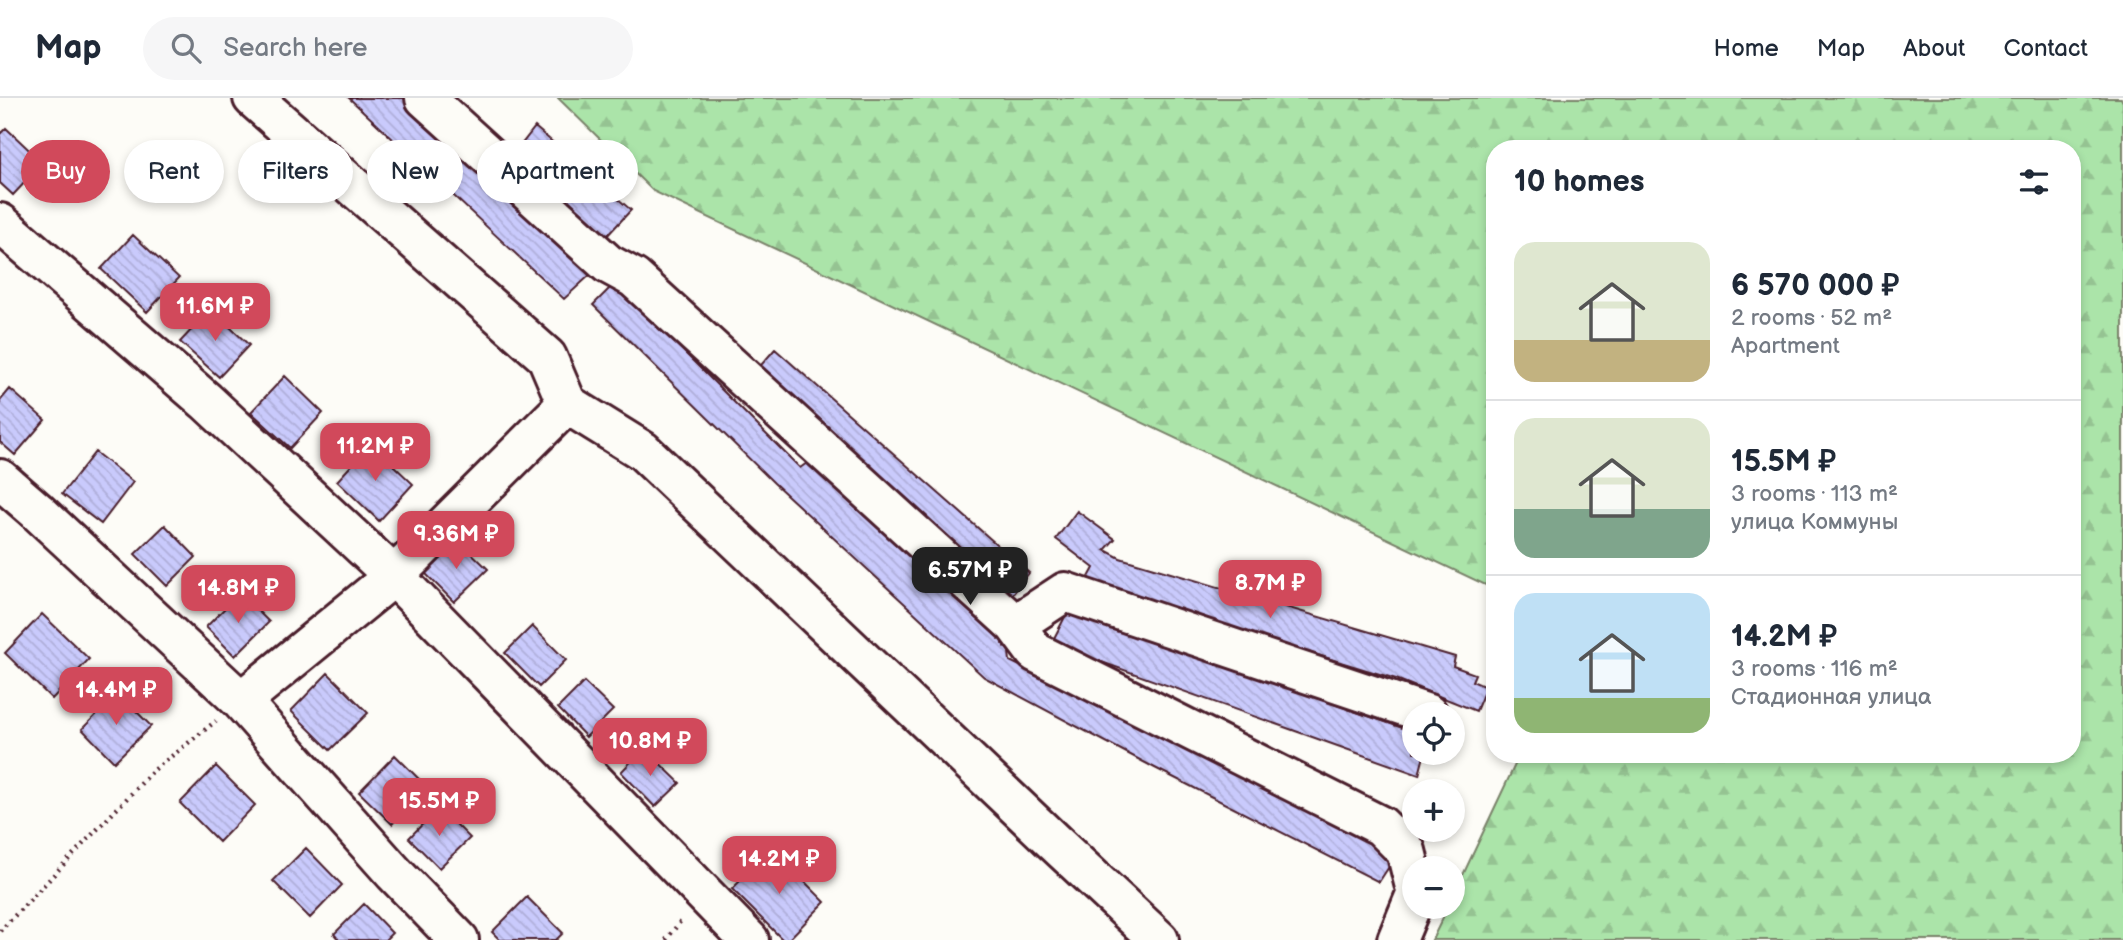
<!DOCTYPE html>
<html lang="en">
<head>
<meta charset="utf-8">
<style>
	body { margin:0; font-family:"Balsamiq Sans",sans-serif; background:#f6f6f7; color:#1f2937; height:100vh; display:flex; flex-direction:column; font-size:26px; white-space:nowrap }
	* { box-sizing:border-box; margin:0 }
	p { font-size:23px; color:#747a83 }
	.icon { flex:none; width:38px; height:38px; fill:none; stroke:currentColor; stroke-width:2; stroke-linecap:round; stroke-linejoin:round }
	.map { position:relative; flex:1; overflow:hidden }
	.drawer { position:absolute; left:1486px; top:42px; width:595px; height:623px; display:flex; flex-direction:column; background:#fff; border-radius:28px; box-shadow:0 4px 10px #0003 }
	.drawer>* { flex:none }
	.hud { position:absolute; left:21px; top:42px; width:665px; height:63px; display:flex; gap:14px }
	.fabs { position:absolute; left:1402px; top:604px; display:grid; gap:14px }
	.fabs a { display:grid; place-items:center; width:63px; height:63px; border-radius:50%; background:#fff; box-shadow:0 4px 10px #0003; font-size:35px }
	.price { position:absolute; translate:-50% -60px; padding:0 16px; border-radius:14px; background:#d1495b; color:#fff; font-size:23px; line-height:46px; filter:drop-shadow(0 2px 4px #0008) }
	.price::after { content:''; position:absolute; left:50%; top:42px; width:21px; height:16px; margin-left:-10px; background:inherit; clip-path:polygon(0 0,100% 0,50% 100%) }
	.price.current { background:#222; color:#fff }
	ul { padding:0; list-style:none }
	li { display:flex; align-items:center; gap:21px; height:175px; padding:0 28px }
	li+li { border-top:2px solid #e0e1e3 }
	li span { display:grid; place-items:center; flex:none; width:196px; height:140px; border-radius:21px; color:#555 }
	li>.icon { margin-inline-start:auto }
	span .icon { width:84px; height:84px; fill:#fffc; stroke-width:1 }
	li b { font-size:30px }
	h2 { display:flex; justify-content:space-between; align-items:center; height:84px; padding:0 28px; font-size:30px }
	.tag { padding:0 24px; border-radius:32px; background:#fff; box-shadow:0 4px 10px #0003; font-size:24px; line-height:63px }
	.tag.current { background:#d1495b; color:#fff }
	header { display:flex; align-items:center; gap:42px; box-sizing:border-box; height:98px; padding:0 35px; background:#fff; border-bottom:2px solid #e0e1e3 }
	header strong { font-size:33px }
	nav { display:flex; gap:38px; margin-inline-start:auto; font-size:24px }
	.search { width:490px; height:63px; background:#f6f6f7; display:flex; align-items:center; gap:18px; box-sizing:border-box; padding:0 24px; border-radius:38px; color:#747a83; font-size:26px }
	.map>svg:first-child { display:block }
	.forest { fill:url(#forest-firs); stroke:#7a826a; stroke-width:2 }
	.building { fill:url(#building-back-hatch); stroke:#4a1f2b; stroke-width:2 }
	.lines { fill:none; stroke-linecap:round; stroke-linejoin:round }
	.minor-casing { stroke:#4a1f2b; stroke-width:44 }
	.path { stroke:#4a1f2b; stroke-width:4.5; stroke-dasharray:2 5; stroke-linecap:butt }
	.minor { stroke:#fdfcf7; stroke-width:38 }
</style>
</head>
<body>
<header>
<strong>Map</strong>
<div class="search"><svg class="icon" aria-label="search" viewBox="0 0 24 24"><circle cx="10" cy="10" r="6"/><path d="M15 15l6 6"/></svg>Search here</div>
<nav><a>Home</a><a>Map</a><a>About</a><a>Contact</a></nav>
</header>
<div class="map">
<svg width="2123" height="842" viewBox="0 0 2123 842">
	<defs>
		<pattern id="forest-firs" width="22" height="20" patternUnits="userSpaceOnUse" patternTransform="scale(1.75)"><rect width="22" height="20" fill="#abe4a9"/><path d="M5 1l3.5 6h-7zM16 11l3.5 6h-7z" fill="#95c392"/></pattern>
		<pattern id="building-back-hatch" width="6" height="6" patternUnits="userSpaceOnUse" patternTransform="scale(1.75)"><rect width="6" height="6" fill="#c9cafc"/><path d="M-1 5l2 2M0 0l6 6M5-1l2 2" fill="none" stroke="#aeadd8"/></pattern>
	</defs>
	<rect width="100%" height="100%" fill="#fdfcf7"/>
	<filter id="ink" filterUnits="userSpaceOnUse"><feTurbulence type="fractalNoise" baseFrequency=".0143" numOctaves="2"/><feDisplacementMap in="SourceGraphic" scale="14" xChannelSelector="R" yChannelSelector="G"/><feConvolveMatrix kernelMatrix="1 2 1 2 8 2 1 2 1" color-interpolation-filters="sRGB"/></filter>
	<g filter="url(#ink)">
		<path class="forest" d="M 558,0 L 2121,0 L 2123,4 L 2123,842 L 1432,842 L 1448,809 L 1452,808 L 1453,798 L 1520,656 L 2072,656 L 2072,51 L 1494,51 L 1494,491 L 653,93 Z"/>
		<path class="building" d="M 349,0 L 405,0 L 590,177 L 564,201 Z
			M 535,29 L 631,112 L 605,140 L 514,56 Z
			M 6,30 L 43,65 L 13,97 L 0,85 L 0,36 Z
			M 133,137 L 179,180 L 147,214 L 101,171 Z
			M 615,185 L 800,370 L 807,365 L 1008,545 L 1010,563 L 1396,758 L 1379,784 L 1155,670 L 984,579 L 774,385 L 593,207 Z
			M 211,211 L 249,247 L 219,279 L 180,244 Z
			M 775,251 L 1029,475 L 1009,501 L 755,274 Z
			M 285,278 L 323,315 L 290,350 L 251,314 Z
			M 10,291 L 45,322 L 15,357 L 0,344 L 0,303 Z
			M 371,346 L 413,386 L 379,423 L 337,383 Z
			M 95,354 L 133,384 L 101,426 L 62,396 Z
			M 1077,413 L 1115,441 L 1105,452 L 1120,460 L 1455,559 L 1453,568 L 1475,576 L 1472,583 L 1486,589 L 1476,613 L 1396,581 L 1112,494 L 1088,481 L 1094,470 L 1056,441 Z
			M 165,427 L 196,459 L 167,488 L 135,456 Z
			M 458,442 L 488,471 L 454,504 L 425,475 Z
			M 240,495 L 269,524 L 235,558 L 206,529 Z
			M 1068,513 L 1414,634 L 1414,654 L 1425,654 L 1419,677 L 1051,546 Z
			M 42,516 L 89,561 L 52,601 L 5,555 Z
			M 532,528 L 566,562 L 539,589 L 505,555 Z
			M 328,575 L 368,615 L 330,652 L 291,613 Z
			M 584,584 L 613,612 L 586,639 L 558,610 Z
			M 118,595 L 151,628 L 114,664 L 82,631 Z
			M 644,650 L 680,685 L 655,709 L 621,674 Z
			M 395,657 L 428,690 L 392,726 L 359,694 Z
			M 216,668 L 255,707 L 219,744 L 180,705 Z
			M 439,709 L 470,740 L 439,770 L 409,740 Z
			M 306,750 L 342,787 L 310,820 L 273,783 Z
			M 772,751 L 825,804 L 788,842 L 783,842 L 732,791 Z
			M 527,799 L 563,835 L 556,842 L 500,842 L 492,834 Z
			M 364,806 L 392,835 L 385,842 L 339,842 L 334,836 Z"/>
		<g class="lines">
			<defs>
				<path id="minor" d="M 253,0 L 547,259 L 567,306 L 643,353 L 1053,743 L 1159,842
					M 425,0 L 608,166 L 634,180 L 1015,527 L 1035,554 L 1381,728 L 1406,753 L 1414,785
					M 0,125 L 206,303 L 394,478 L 749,842
					M 0,381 L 37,413 L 241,603 L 394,775 L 459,842
					M 1015,527 L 1065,494 L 1428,616
					M 241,603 L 394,478 L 567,306
					M 1397,842 L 1414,801"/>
			</defs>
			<use href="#minor" class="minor-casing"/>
			<path class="path" d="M 0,833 L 154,672 L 216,623
				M 666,842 L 683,820"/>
			<use href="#minor" class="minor"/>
		</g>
	</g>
</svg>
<div class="fabs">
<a><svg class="icon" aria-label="locate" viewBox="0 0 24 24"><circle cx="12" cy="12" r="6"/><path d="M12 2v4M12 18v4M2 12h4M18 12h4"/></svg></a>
<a>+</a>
<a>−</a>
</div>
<b class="price" style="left:215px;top:245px">11.6M ₽</b>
<b class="price" style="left:375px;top:385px">11.2M ₽</b>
<b class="price" style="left:456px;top:473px">9.36M ₽</b>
<b class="price current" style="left:970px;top:509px">6.57M ₽</b>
<b class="price" style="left:1270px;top:522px">8.7M ₽</b>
<b class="price" style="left:238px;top:527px">14.8M ₽</b>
<b class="price" style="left:116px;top:629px">14.4M ₽</b>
<b class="price" style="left:650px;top:680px">10.8M ₽</b>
<b class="price" style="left:439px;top:740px">15.5M ₽</b>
<b class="price" style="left:779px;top:798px">14.2M ₽</b>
<div class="hud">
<a class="tag current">Buy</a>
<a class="tag">Rent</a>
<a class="tag">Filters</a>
<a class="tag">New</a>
<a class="tag">Apartment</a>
</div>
<section class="drawer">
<h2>10 homes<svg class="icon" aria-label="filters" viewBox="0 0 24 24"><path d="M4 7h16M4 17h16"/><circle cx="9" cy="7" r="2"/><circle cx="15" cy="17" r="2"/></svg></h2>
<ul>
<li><span style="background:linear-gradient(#dfe7d0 70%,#c2b280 0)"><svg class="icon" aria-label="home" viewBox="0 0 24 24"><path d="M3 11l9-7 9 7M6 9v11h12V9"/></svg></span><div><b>6 570 000 ₽</b><p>2 rooms · 52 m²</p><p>Apartment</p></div></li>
<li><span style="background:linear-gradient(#dfe7d0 65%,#7fa58c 0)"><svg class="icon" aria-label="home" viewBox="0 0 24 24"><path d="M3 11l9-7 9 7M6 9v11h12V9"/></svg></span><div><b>15.5M ₽</b><p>3 rooms · 113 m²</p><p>улица Коммуны</p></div></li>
<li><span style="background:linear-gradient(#bfe0f5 75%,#8fb573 0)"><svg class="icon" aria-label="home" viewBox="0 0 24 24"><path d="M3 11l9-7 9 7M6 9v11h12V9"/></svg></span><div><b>14.2M ₽</b><p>3 rooms · 116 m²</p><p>Стадионная улица</p></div></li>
</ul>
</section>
</div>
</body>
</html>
